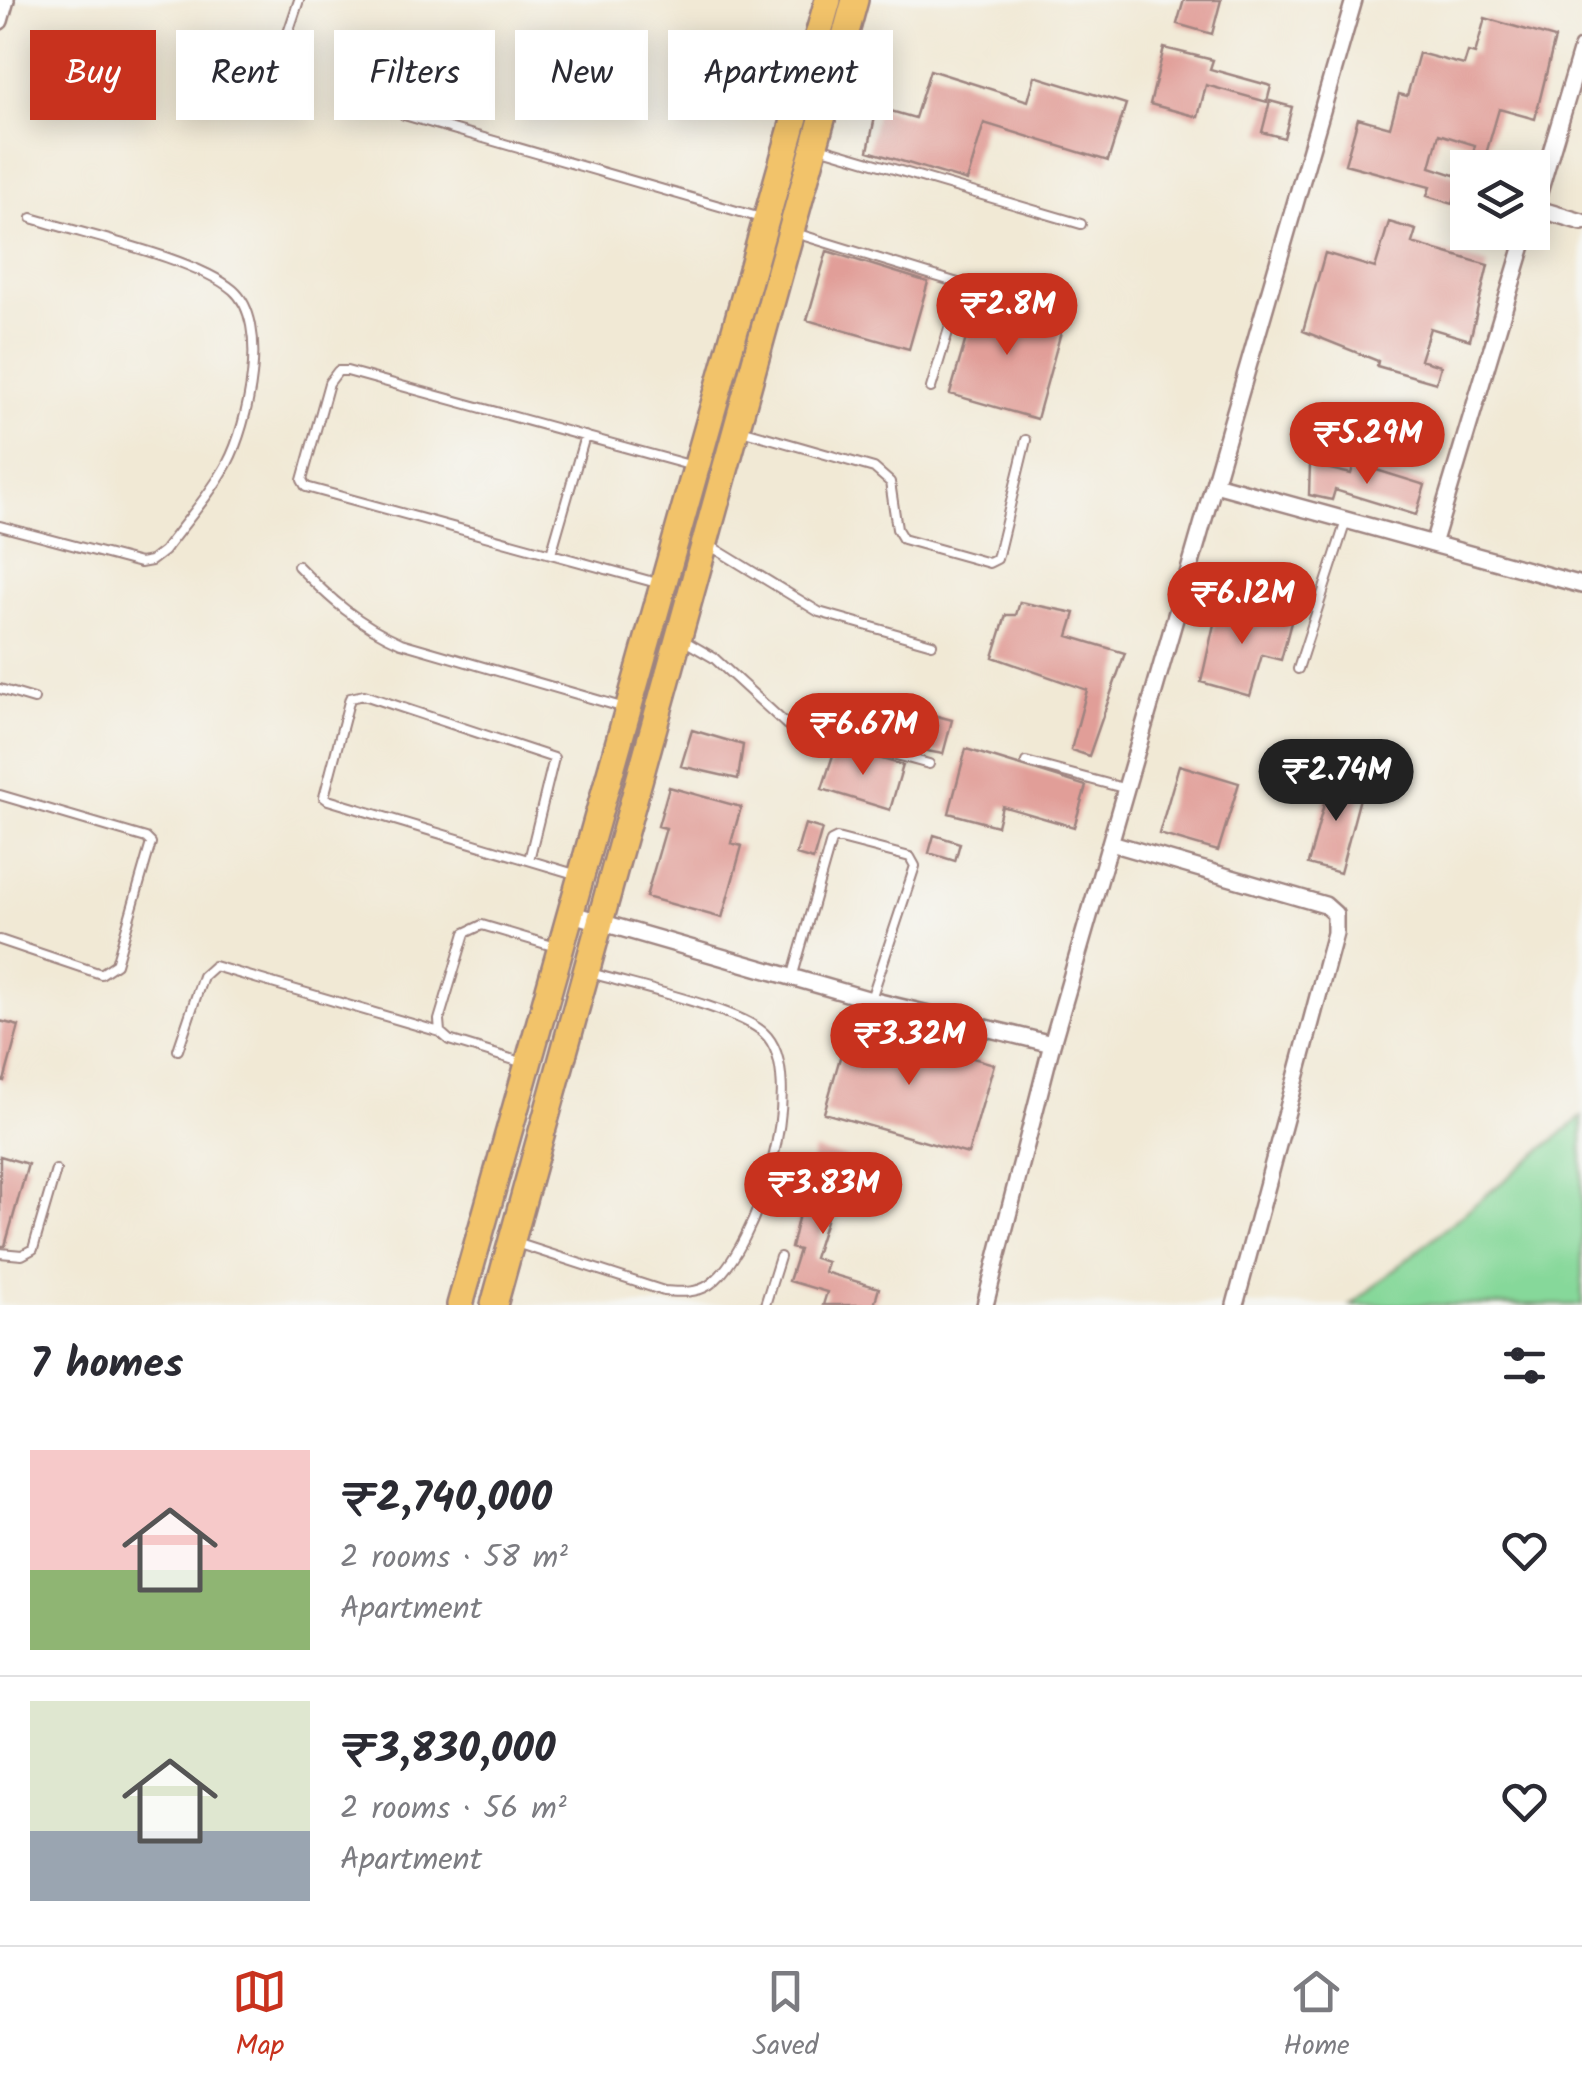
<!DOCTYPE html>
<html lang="en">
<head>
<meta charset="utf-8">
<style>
	body { margin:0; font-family:Kalam,sans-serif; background:#f2f2f3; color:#2b2b33; height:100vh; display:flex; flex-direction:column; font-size:38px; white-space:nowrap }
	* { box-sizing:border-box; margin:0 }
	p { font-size:32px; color:#7c7c81 }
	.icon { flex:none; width:55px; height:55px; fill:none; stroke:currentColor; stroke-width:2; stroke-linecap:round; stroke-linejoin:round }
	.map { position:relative; height:1305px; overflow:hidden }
	.drawer { display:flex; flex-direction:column; background:#fff; flex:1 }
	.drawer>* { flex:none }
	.banner { position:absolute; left:30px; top:30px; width:1000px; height:90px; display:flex; gap:20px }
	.controls { position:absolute; left:1450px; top:150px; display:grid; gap:20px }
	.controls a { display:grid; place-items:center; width:100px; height:100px; border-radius:0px; background:#fff; box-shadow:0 5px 25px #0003; font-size:50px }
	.price { position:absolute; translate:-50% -85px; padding:0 22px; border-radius:35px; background:#c8321e; color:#fff; font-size:32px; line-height:65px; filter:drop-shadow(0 2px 5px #0008) }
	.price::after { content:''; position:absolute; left:50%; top:60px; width:30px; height:22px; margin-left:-15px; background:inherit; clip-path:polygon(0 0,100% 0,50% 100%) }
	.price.current { background:#222; color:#fff }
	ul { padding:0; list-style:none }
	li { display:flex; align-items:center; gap:30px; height:250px; padding:0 30px }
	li+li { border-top:2px solid #e1e1e2 }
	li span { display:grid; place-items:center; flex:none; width:280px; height:200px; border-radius:0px; color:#555 }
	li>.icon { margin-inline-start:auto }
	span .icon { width:120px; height:120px; fill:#fffc; stroke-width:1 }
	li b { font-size:42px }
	h2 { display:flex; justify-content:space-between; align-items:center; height:120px; padding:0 30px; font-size:42px }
	.tag { padding:0 35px; border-radius:0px; background:#fff; box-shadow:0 5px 25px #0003; font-size:35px; line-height:90px }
	.tag.current { background:#c8321e; color:#fff }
	.menu { display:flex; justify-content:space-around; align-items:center; height:140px; border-top:2px solid #e1e1e2; background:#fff; font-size:28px; color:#7c7c81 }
	.menu a { display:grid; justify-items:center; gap:5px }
	.menu .current { color:#c8321e }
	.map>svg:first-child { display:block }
	.green { fill:#86d89a; stroke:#687c62; stroke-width:2.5 }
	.building { fill:#e19e98 }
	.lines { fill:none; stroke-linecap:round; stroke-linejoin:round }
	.service-casing { stroke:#9e8480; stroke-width:12 }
	.minor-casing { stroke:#9e8480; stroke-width:20 }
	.trunk-casing { stroke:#9e8480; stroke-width:30 }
	.service { stroke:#fff; stroke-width:8 }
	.minor { stroke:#fff; stroke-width:15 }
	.trunk { stroke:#f2c36a; stroke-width:25 }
</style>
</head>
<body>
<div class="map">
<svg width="1582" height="1305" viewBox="0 0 1582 1305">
	<rect width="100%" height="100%" fill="#f6f6f2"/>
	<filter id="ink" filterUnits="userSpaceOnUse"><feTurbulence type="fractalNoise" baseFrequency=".01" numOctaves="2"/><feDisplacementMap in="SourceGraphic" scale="20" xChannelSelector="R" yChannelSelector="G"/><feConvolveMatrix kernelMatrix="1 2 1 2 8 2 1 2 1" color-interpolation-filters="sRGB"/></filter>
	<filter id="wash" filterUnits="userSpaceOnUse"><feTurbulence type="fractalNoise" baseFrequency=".0048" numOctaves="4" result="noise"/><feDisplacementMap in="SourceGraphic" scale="40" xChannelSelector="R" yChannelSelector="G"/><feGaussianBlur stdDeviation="2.25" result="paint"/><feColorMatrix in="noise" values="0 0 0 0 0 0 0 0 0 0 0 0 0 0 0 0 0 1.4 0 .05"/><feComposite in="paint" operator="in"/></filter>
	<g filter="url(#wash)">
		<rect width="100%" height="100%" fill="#f1e9d5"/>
		<path class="green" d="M 1582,1117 L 1582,1305 L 1351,1305 Z"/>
		<g id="blocks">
			<path class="building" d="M 1184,0 L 1221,0 L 1212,34 L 1177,24 Z
				M 1485,18 L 1555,38 L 1535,119 L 1499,109 L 1486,154 L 1492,155 L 1489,168 L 1469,168 L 1475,145 L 1439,134 L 1430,167 L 1461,177 L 1453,204 L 1427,196 L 1430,187 L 1345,164 L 1358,118 L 1390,127 L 1399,94 L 1407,96 L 1419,53 L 1464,65 L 1468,52 L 1475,54 Z
				M 1164,48 L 1213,60 L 1210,69 L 1271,86 L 1267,102 L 1206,85 L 1198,117 L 1150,104 Z
				M 930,70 L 1028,101 L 1035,76 L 1126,104 L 1108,161 L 984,123 L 967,181 L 868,151 L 877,107 L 915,118 Z
				M 1270,101 L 1292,107 L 1284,138 L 1262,132 Z
				M 1389,222 L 1416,230 L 1412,243 L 1488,265 L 1470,340 L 1430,328 L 1420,360 L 1441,366 L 1436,383 L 1377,366 L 1378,361 L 1303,331 L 1325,253 L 1375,268 Z
				M 827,251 L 928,282 L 909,349 L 807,320 Z
				M 978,297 L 1064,321 L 1037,419 L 950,394 Z
				M 1354,463 L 1425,485 L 1416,515 L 1335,490 L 1332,500 L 1309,495 L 1310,464 L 1351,474 Z
				M 1020,602 L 1075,613 L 1068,636 L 1125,653 L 1089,756 L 1071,750 L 1087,690 L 993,657 L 1006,615 L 1016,615 Z
				M 1219,602 L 1291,622 L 1281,660 L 1262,655 L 1250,696 L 1201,682 Z
				M 885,702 L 952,720 L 943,754 L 874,741 Z
				M 692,730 L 743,745 L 738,779 L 681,766 Z
				M 836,746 L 903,765 L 890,810 L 822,789 Z
				M 966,749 L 1086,786 L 1074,827 L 1002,806 L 997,826 L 949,813 Z
				M 1179,765 L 1239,783 L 1218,851 L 1159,834 Z
				M 1332,774 L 1364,783 L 1340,873 L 1308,864 Z
				M 669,787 L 741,807 L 731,843 L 742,846 L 722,918 L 646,897 L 666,828 L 658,826 Z
				M 805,824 L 822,829 L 813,860 L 796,855 Z
				M 934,835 L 960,843 L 955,861 L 929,853 Z
				M 0,1021 L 19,1026 L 4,1081 L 0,1080 Z
				M 850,1023 L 994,1064 L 968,1154 L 824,1113 Z
				M 814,1150 L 846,1158 L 814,1258 L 827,1262 L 824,1272 L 879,1288 L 874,1305 L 823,1305 L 827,1292 L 789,1281 L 799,1250 L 791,1248 Z
				M 0,1156 L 28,1164 L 5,1246 L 0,1246 Z"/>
		</g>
	</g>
	<g filter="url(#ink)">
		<use href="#blocks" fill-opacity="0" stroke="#9e8480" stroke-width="2.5"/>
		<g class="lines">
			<defs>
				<path id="service" d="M 288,33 L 299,0
					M 404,115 L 761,218
					M 819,147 L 1081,224
					M 795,233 L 958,283 L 960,292 L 931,388
					M 741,430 L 874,468 L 890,482 L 897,529 L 903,539 L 989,563 L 997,559 L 1026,440
					M 0,526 L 140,563 L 151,561 L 164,551 C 185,522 211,494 227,464 C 248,425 271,323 233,290 C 194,257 84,235 32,218
					M 709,545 L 819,612 L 932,644
					M 551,554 L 585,436
					M 298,566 C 330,599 358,624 401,643 L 625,708
					M 657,583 L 306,487 L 302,480 L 329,383 L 338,371 L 347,371 L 693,466
					M 683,640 L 714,658 L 787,725 L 929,764
					M 1298,669 L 1346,521
					M 0,689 L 34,699
					M 1026,762 L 1127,789
					M 0,795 L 146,838 L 151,843 L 116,964 L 101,974 L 0,940
					M 529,860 L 554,758 L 364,695 L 350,698 L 324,797 L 328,800 L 578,875
					M 792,978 L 831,841 L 837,838 L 910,857 L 915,866 L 871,999
					M 178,1050 L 203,976 L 214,966 L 440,1032
					M 524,1063 L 449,1040 L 440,1032 L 439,1020 L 465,933 L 482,925 L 556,947
					M 516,1243 L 664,1291 C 679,1292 695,1294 709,1285 C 758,1252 810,1075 764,1033 C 738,1008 629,985 591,973
					M 0,1253 L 22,1255 L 33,1249 L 56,1170
					M 765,1305 L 780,1257"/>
				<path id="minor" d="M 0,21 L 6,0
					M 1535,208 L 1582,222
					M 1532,216 L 1582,48
					M 1215,484 L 1582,585
					M 1433,544 L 1527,232
					M 1111,843 L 1325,905 L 1335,914 L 1335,933 L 1235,1305
					M 572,914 L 871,1000 L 1052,1044
					M 985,1305 L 1052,1044 L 1354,0"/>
				<path id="trunk" d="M 460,1305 L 828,0
					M 494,1305 L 855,0"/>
			</defs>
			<use href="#service" class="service-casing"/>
			<use href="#minor" class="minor-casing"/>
			<use href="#trunk" class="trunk-casing"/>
			<use href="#service" class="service"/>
			<use href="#minor" class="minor"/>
			<use href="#trunk" class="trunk"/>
		</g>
	</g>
</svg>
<div class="controls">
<a><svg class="icon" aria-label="layers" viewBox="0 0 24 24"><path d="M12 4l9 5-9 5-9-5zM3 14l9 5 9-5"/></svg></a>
</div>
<b class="price" style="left:1007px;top:358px">₹2.8M</b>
<b class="price" style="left:1367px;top:487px">₹5.29M</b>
<b class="price" style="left:1242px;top:647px">₹6.12M</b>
<b class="price" style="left:863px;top:778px">₹6.67M</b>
<b class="price current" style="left:1336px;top:824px">₹2.74M</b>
<b class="price" style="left:909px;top:1088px">₹3.32M</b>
<b class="price" style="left:823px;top:1237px">₹3.83M</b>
<div class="banner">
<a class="tag current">Buy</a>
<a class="tag">Rent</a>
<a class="tag">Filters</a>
<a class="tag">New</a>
<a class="tag">Apartment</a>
</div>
</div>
<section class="drawer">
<h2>7 homes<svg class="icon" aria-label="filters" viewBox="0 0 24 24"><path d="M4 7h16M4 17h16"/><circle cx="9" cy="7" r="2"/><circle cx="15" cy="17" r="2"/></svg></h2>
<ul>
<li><span style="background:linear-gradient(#f6c9c9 60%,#8fb573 0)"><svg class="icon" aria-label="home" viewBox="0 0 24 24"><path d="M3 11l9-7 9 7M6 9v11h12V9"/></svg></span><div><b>₹2,740,000</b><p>2 rooms · 58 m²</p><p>Apartment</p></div><svg class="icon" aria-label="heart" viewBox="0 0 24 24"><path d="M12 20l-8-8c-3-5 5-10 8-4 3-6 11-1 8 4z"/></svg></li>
<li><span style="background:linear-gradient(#dfe7d0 65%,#9aa5b1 0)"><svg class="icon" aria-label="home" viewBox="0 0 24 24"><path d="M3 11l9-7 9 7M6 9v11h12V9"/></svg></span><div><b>₹3,830,000</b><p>2 rooms · 56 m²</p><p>Apartment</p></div><svg class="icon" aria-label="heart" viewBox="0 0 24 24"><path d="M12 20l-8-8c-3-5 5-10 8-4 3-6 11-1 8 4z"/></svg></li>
</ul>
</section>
<nav class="menu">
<a class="current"><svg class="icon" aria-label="map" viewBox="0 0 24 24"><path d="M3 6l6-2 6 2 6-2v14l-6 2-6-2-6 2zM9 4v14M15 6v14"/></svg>Map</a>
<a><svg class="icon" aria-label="saved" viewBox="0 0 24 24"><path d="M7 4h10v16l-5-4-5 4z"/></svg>Saved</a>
<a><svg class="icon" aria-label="home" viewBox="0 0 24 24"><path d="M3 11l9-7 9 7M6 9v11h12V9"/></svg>Home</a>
</nav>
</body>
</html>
